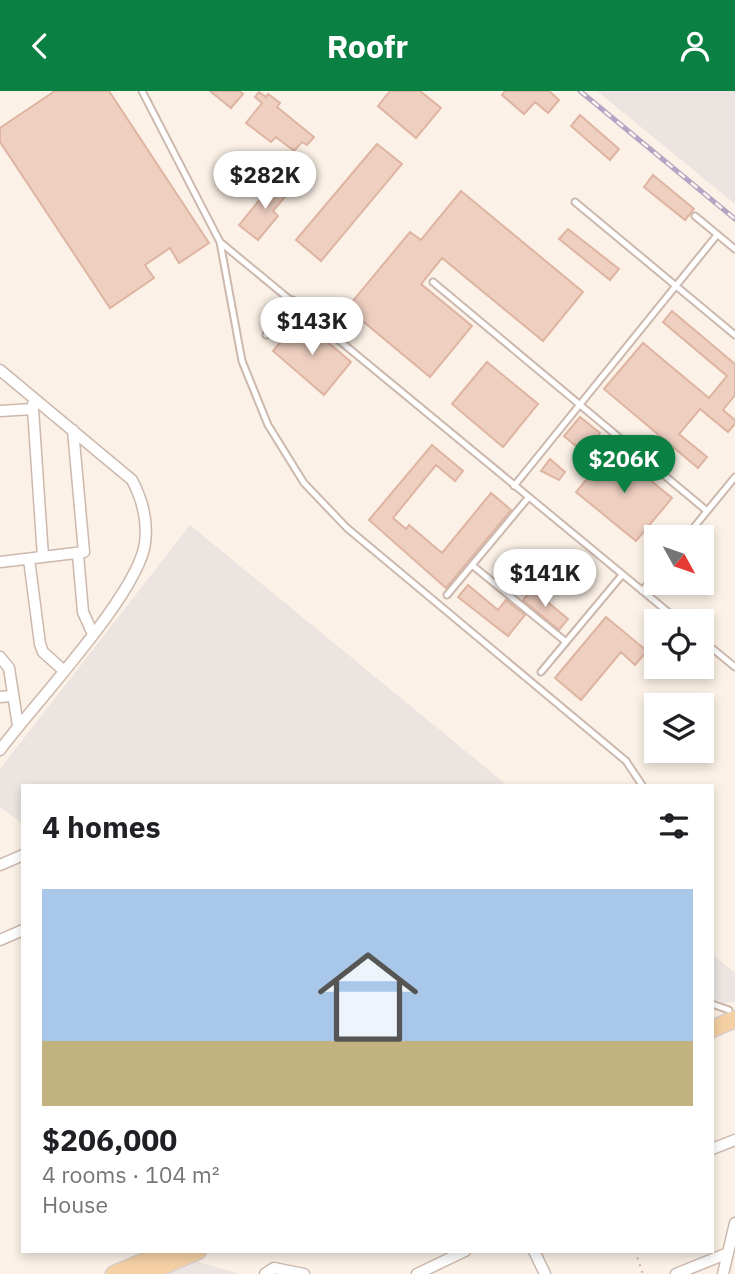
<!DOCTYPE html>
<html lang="en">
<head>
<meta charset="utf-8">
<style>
	body { margin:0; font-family:"IBM Plex Sans",sans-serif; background:#f2f2f2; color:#202124; height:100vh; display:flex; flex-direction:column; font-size:26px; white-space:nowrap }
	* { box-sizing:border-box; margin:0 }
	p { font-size:23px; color:#757577 }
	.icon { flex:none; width:38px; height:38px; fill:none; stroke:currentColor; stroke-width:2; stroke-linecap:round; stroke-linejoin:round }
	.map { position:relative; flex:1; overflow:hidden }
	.sheet { position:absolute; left:21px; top:693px; width:693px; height:469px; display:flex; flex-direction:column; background:#fff; border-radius:0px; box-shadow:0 4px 10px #0003 }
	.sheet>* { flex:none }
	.needle { width:46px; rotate:130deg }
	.controls { position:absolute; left:644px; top:434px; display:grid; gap:14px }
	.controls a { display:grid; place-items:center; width:70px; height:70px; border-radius:0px; background:#fff; box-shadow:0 4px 10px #0003; font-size:35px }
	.price { position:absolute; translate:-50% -60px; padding:0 16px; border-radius:24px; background:#fff; color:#222; font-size:23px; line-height:46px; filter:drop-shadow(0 2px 4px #0008) }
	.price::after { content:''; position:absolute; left:50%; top:42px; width:21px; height:16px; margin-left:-10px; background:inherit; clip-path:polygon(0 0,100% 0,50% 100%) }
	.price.selected { background:#0b8043; color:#fff }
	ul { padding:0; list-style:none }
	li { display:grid; align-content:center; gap:14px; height:371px; padding:0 21px }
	li span { display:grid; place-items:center; height:217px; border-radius:0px; color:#555 }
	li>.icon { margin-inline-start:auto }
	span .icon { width:126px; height:126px; fill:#fffc; stroke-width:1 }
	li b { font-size:30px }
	h2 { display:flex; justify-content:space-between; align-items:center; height:84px; padding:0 21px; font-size:30px }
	header { display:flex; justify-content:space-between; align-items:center; height:91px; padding:0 21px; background:#0b8043; color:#fff; font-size:32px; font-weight:700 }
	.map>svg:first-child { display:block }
	.industrial { fill:#ebe4e0 }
	.building { fill:#eecfc0; stroke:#dfb4a2; stroke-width:2 }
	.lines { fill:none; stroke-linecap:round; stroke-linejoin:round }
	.service-casing { stroke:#ccb8ad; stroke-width:9 }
	.minor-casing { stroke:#ccb8ad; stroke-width:13 }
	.primary-casing { stroke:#d8d0cd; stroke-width:19 }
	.path { stroke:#d3b2a3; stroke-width:2; stroke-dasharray:2 5; stroke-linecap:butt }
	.service { stroke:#fff; stroke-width:5 }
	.minor { stroke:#fff; stroke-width:10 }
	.primary { stroke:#f4d0a4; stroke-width:16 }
	.rail-casing { stroke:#b3a5c4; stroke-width:5 }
	.rail { stroke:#fef5ec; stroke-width:2.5; stroke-dasharray:8; stroke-linecap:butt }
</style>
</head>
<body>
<header><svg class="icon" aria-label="back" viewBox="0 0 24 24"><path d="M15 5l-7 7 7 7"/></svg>Roofr<svg class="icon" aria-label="person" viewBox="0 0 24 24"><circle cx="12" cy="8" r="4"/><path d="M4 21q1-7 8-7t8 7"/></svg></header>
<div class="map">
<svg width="735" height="1183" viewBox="0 0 735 1183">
	<rect width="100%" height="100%" fill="#fbf1e6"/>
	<path class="industrial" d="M 597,0 L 735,0 L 735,113 Z
		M 190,434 L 508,695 L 23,695 L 23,733 L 0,716 L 0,678 Z
		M 712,863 L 735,882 L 735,911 L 724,912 L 712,907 Z
		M 185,1167 L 240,1183 L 148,1183 Z"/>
	<path class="building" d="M 55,0 L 109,0 L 209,152 L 179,172 L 170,157 L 145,174 L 154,187 L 110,217 L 0,51 L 0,37 Z
		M 210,0 L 239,0 L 243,3 L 231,17 Z
		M 390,0 L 420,0 L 441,17 L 416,47 L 378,15 Z
		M 505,0 L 549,0 L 559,9 L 548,22 L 535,11 L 524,23 L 502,4 Z
		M 259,1 L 266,6 L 268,3 L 280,12 L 277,16 L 314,46 L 307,54 L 302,51 L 294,60 L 276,46 L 271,51 L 246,32 L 262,12 L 255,6 Z
		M 580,24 L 619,58 L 610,69 L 571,35 Z
		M 377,53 L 402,73 L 321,170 L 296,149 Z
		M 653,84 L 694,118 L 685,129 L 644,96 Z
		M 276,89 L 290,100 L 273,120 L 278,125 L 258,149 L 239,134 Z
		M 461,100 L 583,201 L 543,250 L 442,167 L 421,193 L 472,235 L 430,286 L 347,217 L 410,141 L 421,149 Z
		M 568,138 L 619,178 L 610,189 L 559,148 Z
		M 672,220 L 735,273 L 735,304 L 723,319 L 735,329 L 735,333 L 728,341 L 700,318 L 679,343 L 707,366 L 698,377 L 604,298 L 643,252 L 709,307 L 727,285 L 663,231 Z
		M 300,228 L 351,271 L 324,304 L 273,260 Z
		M 487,271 L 538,313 L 503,356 L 452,313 Z
		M 580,326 L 600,342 L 587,364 L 564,345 Z
		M 432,354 L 463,380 L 455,390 L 436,374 L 393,427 L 406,438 L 409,434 L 442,462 L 491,402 L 511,419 L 446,497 L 369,429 Z
		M 612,358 L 672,407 L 636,450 L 576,401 Z
		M 550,368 L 565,381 L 559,389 L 541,380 Z
		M 468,494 L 498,519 L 506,509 L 525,524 L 508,545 L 458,506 Z
		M 532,498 L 568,528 L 559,539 L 523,509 Z
		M 606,526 L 647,560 L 635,574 L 621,561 L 581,609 L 555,587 Z"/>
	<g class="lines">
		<defs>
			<path id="service" d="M 142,0 L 220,151 L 679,530
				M 575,111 L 735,244
				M 695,125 L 735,158
				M 220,151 L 242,270 L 268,334 L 304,392 L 347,437 L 626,670 L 642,694
				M 433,191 L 707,420
				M 266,244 L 293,209
				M 514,395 L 717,144
				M 686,446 L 735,386
				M 472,474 L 566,551
				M 642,500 L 656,483
				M 447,504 L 528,407
				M 702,549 L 735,576
				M 541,581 L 622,484
				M 712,913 L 729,919"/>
			<path id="minor" d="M 0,279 L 132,389 C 142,408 148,430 145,452 C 139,502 34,613 0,659
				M 33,318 L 43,466
				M 0,320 L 33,318 L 33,313
				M 78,464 L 83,521 L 92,541
				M 29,468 L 40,553 L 43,561 L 63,579
				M 0,471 L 84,461 L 73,339
				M 0,566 L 9,577 L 18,635
				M 0,606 L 11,605
				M 0,774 L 23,764
				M 0,849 L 23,839
				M 712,1058 L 735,1049
				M 534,1160 L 545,1183
				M 265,1183 L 274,1177 L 304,1183
				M 417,1183 L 465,1160
				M 676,1183 L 728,1162
				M 723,1183 L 735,1132"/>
			<path id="primary" d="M 712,938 L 735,928
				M 114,1183 L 169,1160
				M 144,1183 L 198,1160"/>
		</defs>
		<use href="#service" class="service-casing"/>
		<use href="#minor" class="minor-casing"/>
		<use href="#primary" class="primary-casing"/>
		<path class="path" d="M 635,1160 L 643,1183"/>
		<use href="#service" class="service"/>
		<use href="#minor" class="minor"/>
		<use href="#primary" class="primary"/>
		<defs>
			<path id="rail" d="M 580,0 L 735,128"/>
		</defs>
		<use href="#rail" class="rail-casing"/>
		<use href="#rail" class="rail"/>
	</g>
</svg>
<div class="controls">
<a><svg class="needle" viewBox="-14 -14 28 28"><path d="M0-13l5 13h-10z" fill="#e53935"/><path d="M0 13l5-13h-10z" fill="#757577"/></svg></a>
<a><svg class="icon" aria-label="locate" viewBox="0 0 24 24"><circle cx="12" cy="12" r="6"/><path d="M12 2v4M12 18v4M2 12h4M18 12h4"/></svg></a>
<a><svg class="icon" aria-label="layers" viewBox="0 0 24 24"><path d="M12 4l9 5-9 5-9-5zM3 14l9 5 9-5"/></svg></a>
</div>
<b class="price" style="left:265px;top:120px">$282K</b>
<b class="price" style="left:312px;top:266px">$143K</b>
<b class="price selected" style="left:624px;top:404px">$206K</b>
<b class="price" style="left:545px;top:518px">$141K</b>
<section class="sheet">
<h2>4 homes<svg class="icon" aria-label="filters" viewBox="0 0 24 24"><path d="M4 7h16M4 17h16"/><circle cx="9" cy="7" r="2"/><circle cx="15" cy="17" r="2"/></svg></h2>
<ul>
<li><span style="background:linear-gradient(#a9c7e8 70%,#c2b280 0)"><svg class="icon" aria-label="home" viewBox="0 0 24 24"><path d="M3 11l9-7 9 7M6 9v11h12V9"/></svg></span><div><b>$206,000</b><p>4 rooms · 104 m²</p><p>House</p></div></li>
</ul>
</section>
</div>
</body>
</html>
